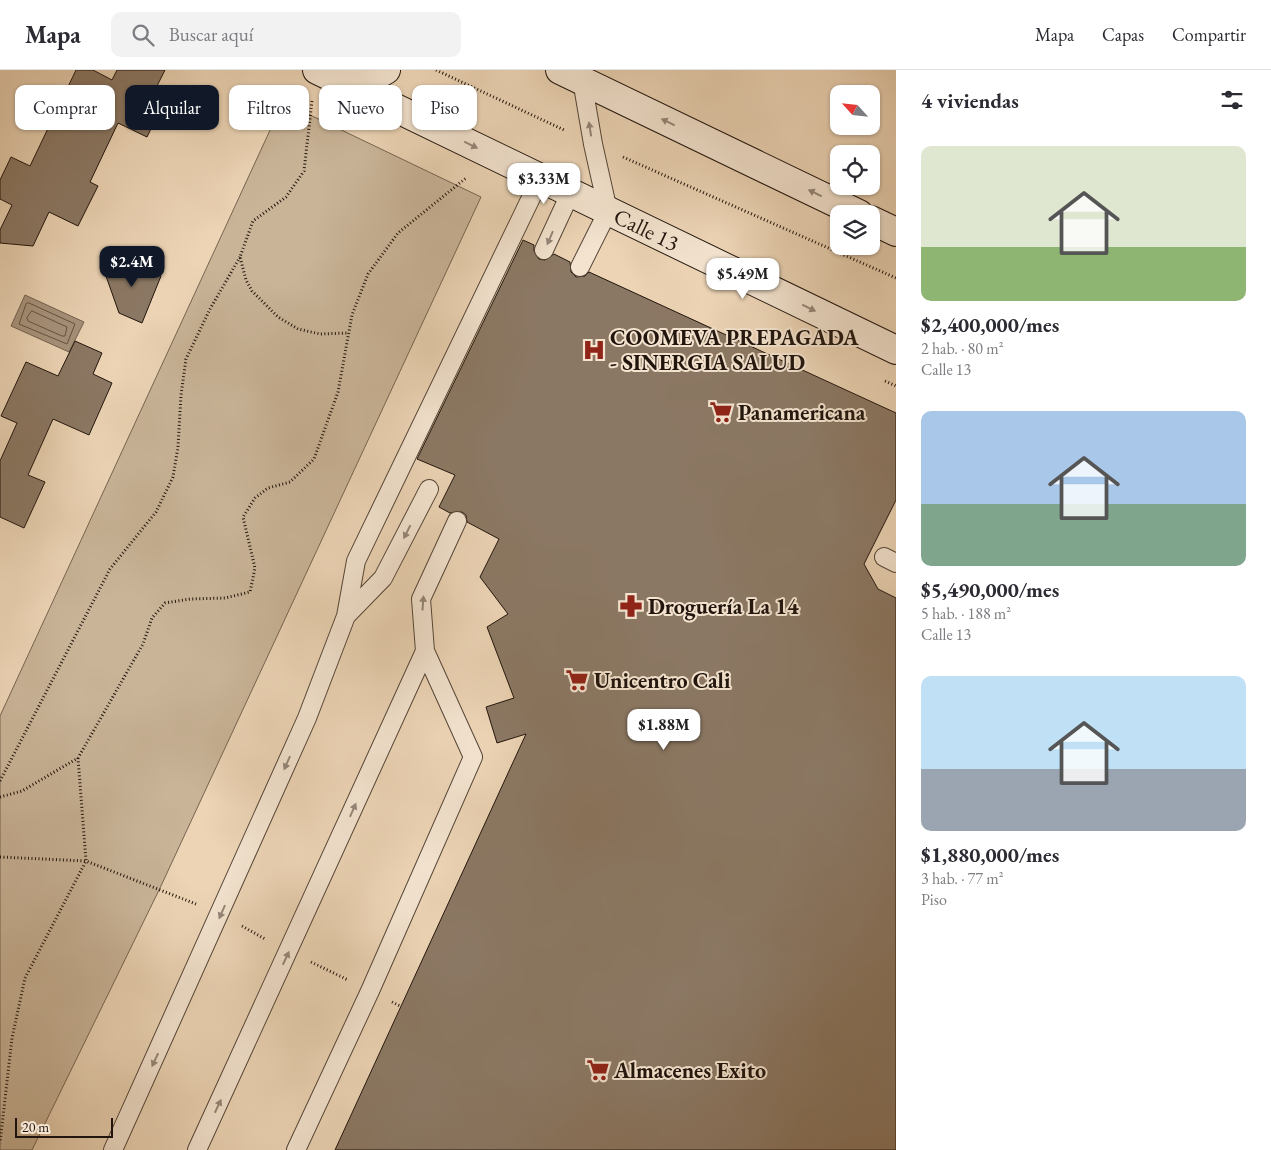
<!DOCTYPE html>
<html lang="es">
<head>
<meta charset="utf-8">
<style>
	body { margin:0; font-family:"EB Garamond",serif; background:#f2f2f3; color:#2b2b33; height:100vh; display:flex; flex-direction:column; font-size:19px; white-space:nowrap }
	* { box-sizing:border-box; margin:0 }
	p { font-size:16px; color:#7c7c81 }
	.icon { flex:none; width:28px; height:28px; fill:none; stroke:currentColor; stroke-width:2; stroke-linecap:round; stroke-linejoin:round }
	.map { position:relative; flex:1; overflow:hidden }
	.details { display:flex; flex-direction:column; background:#fff; width:375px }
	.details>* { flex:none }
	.guide { position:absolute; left:15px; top:15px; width:475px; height:45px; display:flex; gap:10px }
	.needle { width:32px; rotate:297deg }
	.controls { position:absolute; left:830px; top:15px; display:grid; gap:10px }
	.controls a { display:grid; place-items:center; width:50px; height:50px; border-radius:10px; background:#fff; box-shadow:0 1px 4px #0004; font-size:25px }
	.scale { position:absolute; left:15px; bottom:12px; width:98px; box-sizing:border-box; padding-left:5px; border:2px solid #21150d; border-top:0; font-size:14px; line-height:18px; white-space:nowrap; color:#21150d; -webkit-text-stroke:4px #f3e3cf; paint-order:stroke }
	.price { position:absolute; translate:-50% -42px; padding:0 11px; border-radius:10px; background:#fff; color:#222; font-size:16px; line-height:32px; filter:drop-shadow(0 1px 2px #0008) }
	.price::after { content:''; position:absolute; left:50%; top:30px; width:15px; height:11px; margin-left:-8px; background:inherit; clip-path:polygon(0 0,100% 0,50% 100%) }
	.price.on { background:#111827; color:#fff }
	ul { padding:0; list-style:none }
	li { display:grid; align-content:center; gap:10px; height:265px; padding:0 25px }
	li span { display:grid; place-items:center; height:155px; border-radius:10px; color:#555 }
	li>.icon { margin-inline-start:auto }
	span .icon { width:90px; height:90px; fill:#fffc; stroke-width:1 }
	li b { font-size:21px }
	h2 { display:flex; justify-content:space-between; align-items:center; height:60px; padding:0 25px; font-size:21px }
	.pill { padding:0 18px; border-radius:10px; background:#fff; box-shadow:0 1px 4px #0004; font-size:18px; line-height:45px }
	.pill.on { background:#111827; color:#fff }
	header { display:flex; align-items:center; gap:30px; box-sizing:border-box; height:70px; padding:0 25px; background:#fff; border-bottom:1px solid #e1e1e2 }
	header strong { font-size:24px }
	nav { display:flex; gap:28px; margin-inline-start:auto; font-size:18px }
	.search { width:350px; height:45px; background:#f2f2f3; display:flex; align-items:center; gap:12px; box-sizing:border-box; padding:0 18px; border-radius:10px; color:#7c7c81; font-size:19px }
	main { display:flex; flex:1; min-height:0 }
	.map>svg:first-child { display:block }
	.green { fill:#c9b498; stroke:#756452 }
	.water { fill:#a7937c; stroke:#716150 }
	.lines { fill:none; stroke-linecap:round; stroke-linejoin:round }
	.shore { stroke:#645444; stroke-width:1 }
	.building { fill:#8b7864; stroke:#21150d }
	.service-casing { stroke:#544537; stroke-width:20 }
	.secondary-casing { stroke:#21150d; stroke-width:30 }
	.path { stroke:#21150d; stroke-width:3; stroke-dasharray:1 2.5; stroke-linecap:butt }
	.service { stroke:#f3e3cf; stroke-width:18 }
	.secondary { stroke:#f3e3cf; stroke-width:28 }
	.oneway { fill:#948678 }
	.labels { text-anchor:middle; stroke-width:4; stroke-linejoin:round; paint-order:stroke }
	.street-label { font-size:22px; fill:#21150d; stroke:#f3e3cf }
	.poi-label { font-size:22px; font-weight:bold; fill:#21150d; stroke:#f3e3cf; text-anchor:start }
</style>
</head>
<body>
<header>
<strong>Mapa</strong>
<div class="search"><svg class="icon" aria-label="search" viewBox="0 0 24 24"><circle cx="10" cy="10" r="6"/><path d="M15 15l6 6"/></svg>Buscar aquí</div>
<nav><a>Mapa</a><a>Capas</a><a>Compartir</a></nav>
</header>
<main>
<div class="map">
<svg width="896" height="1080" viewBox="0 0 896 1080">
	<rect width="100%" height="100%" fill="#ecd4b5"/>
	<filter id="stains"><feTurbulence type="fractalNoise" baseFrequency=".004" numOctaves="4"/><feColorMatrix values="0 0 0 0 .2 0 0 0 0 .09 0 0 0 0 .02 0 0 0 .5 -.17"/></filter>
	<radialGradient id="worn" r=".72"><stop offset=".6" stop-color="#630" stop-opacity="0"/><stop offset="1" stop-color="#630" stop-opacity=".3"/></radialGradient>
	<path class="green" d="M 283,32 L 481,127 L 160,818 L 32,1080 L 0,1080 L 0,646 Z"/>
	<path class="water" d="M 25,225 L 84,252 L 69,282 L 11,256 Z"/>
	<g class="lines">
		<path class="shore" d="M 29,233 L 75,254 L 67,274 L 19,254 L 26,234 Z
			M 32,241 L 67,257 L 65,266 L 62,266 L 28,251 L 27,248 Z"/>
	</g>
	<path class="building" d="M 76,0 L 93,0 L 112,10 L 117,0 L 165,0 L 157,16 L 169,22 L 147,67 L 118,53 L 90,112 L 98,116 L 78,156 L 49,142 L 33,176 L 0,173 L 0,160 L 12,135 L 0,129 L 0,110 L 11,87 L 30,96 Z
		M 523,170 L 534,175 L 534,181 L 539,189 L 545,190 L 554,184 L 570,192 L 571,202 L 576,207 L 585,206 L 589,202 L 896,343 L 896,430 L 864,494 L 878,519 L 896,528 L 896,1080 L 335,1080 L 526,664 L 497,673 L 486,637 L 514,628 L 487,557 L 508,544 L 480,507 L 499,469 L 467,452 L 466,445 L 462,442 L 450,443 L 439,437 L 455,405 L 417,389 Z
		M 115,186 L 161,206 L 142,253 L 119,243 L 106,206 Z
		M 75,271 L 102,283 L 93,304 L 112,313 L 89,365 L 53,349 L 28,405 L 45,412 L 24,458 L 0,447 L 0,391 L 17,353 L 1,346 L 26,292 L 58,306 Z"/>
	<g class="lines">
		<defs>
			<path id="service" d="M 544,180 L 570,124
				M 580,197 L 608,141 L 593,74 L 582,10
				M 884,487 L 896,493
				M 346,546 L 383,508 L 429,419
				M 113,1080 L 307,648 L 346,546 L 356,491 L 540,109
				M 197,1080 L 425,581
				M 296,1080 L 370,921 L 473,687 L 425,581 L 421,529 L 457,451"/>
			<g id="secondary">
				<path id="s1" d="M 317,0 L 896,280"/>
				<path d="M 560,0 L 859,144"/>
				<path d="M 347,14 L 368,10 L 386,0"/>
				<path d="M 871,150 L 896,162"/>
			</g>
		</defs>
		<use href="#service" class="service-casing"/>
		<use href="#secondary" class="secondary-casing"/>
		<path class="path" d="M 436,0 L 564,60
			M 312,31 L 304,101 L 286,127 L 253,151 L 240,187 L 246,210 L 252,221 L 278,247 L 298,259 L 320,264 L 349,263
			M 623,87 L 896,208
			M 885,311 L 896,316
			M 78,688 L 86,791 L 196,834
			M 0,711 L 110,499 L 156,442 L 173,407 L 178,377 L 181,325 L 186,289 L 210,239 L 240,187
			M 0,727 L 22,721 L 78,688 L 143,574 L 152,548 L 165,533 L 190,529 L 225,528 L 250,522 L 255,498 L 243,447 L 255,428 L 268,418 L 290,412 L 314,389 L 338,322 L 352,245 L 368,204 L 398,163 L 466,108
			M 0,787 L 86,791 L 25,908 L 12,968 L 0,1073
			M 242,856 L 265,869
			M 311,892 L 348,910
			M 392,932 L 400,936"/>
		<use href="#service" class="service"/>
		<use href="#secondary" class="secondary"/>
	</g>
	<defs><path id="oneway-solid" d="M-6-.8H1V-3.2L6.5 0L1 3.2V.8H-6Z" transform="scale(1.25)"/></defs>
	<g class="oneway">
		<use href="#oneway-solid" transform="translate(668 52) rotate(-154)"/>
		<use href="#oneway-solid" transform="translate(590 59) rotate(-99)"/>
		<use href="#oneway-solid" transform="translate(471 75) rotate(26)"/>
		<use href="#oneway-solid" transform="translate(815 123) rotate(-154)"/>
		<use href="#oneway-solid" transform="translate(550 168) rotate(113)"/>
		<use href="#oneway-solid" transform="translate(809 238) rotate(26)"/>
		<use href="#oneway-solid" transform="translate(407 462) rotate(117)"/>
		<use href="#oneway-solid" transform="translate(423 533) rotate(-86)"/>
		<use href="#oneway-solid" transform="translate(287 693) rotate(114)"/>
		<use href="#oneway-solid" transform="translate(353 740) rotate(-66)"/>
		<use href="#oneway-solid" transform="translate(222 842) rotate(114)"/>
		<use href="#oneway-solid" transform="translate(286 888) rotate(-65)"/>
		<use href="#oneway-solid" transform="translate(155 990) rotate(115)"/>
		<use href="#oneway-solid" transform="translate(218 1036) rotate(-65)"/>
	</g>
	<defs>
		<symbol id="hospital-bare" viewBox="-9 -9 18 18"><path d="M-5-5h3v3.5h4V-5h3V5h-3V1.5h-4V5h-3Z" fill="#8f2418" stroke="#f3e3cf" stroke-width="2.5" paint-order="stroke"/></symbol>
		<symbol id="supermarket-bare" viewBox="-9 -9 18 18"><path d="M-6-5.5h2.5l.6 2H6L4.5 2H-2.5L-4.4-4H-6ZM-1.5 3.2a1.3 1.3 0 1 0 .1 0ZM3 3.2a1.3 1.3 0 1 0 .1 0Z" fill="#8f2418" stroke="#f3e3cf" stroke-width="2.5" paint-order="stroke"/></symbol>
		<symbol id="pharmacy-bare" viewBox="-9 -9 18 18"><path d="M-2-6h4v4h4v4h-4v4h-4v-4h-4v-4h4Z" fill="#8f2418" stroke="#f3e3cf" stroke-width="2.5" paint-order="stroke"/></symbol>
	</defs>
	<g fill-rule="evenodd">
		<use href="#hospital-bare" x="578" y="264" width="32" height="32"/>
		<use href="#supermarket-bare" x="705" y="326" width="32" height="32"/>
		<use href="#pharmacy-bare" x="615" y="520" width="32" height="32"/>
		<use href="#supermarket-bare" x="561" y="594" width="32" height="32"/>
		<use href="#supermarket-bare" x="582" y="984" width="32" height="32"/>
	</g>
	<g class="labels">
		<g class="street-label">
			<text dy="8" stroke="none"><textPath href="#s1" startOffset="366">Calle 13</textPath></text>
		</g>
		<g class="poi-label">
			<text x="610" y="275">COOMEVA PREPAGADA<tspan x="610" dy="25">- SINERGIA SALUD</tspan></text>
			<text x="738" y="350">Panamericana</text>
			<text x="648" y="544">Droguería La 14</text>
			<text x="594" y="618">Unicentro Cali</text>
			<text x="614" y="1008">Almacenes Exito</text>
		</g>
	</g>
	<rect width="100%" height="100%" filter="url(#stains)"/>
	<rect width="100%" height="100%" fill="url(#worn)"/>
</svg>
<div class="controls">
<a><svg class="needle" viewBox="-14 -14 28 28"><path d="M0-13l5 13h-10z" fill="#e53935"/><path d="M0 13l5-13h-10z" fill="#7c7c81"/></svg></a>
<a><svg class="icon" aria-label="locate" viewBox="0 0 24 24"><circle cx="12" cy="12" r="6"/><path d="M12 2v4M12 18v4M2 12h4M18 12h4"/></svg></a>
<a><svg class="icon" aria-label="layers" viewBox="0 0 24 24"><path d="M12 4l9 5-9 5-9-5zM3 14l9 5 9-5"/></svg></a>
</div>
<div class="scale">20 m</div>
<b class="price" style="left:544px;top:135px">$3.33M</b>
<b class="price on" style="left:132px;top:218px">$2.4M</b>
<b class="price" style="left:743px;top:230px">$5.49M</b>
<b class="price" style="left:664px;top:681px">$1.88M</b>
<div class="guide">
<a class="pill">Comprar</a>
<a class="pill on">Alquilar</a>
<a class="pill">Filtros</a>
<a class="pill">Nuevo</a>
<a class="pill">Piso</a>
</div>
</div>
<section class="details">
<h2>4 viviendas<svg class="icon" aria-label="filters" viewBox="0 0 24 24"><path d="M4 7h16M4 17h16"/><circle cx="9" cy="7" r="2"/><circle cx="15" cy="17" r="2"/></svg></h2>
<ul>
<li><span style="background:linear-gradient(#dfe7d0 65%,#8fb573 0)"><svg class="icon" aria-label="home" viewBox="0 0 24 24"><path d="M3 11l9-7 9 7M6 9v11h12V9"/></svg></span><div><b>$2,400,000/mes</b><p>2 hab. · 80 m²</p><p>Calle 13</p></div></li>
<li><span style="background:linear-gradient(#a9c7e8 60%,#7fa58c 0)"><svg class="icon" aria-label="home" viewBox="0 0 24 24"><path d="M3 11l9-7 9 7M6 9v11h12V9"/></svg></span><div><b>$5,490,000/mes</b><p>5 hab. · 188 m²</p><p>Calle 13</p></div></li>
<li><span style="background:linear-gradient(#bfe0f5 60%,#9aa5b1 0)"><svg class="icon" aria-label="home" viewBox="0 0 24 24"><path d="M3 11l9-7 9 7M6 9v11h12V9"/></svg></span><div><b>$1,880,000/mes</b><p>3 hab. · 77 m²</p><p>Piso</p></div></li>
</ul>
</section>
</main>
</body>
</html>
